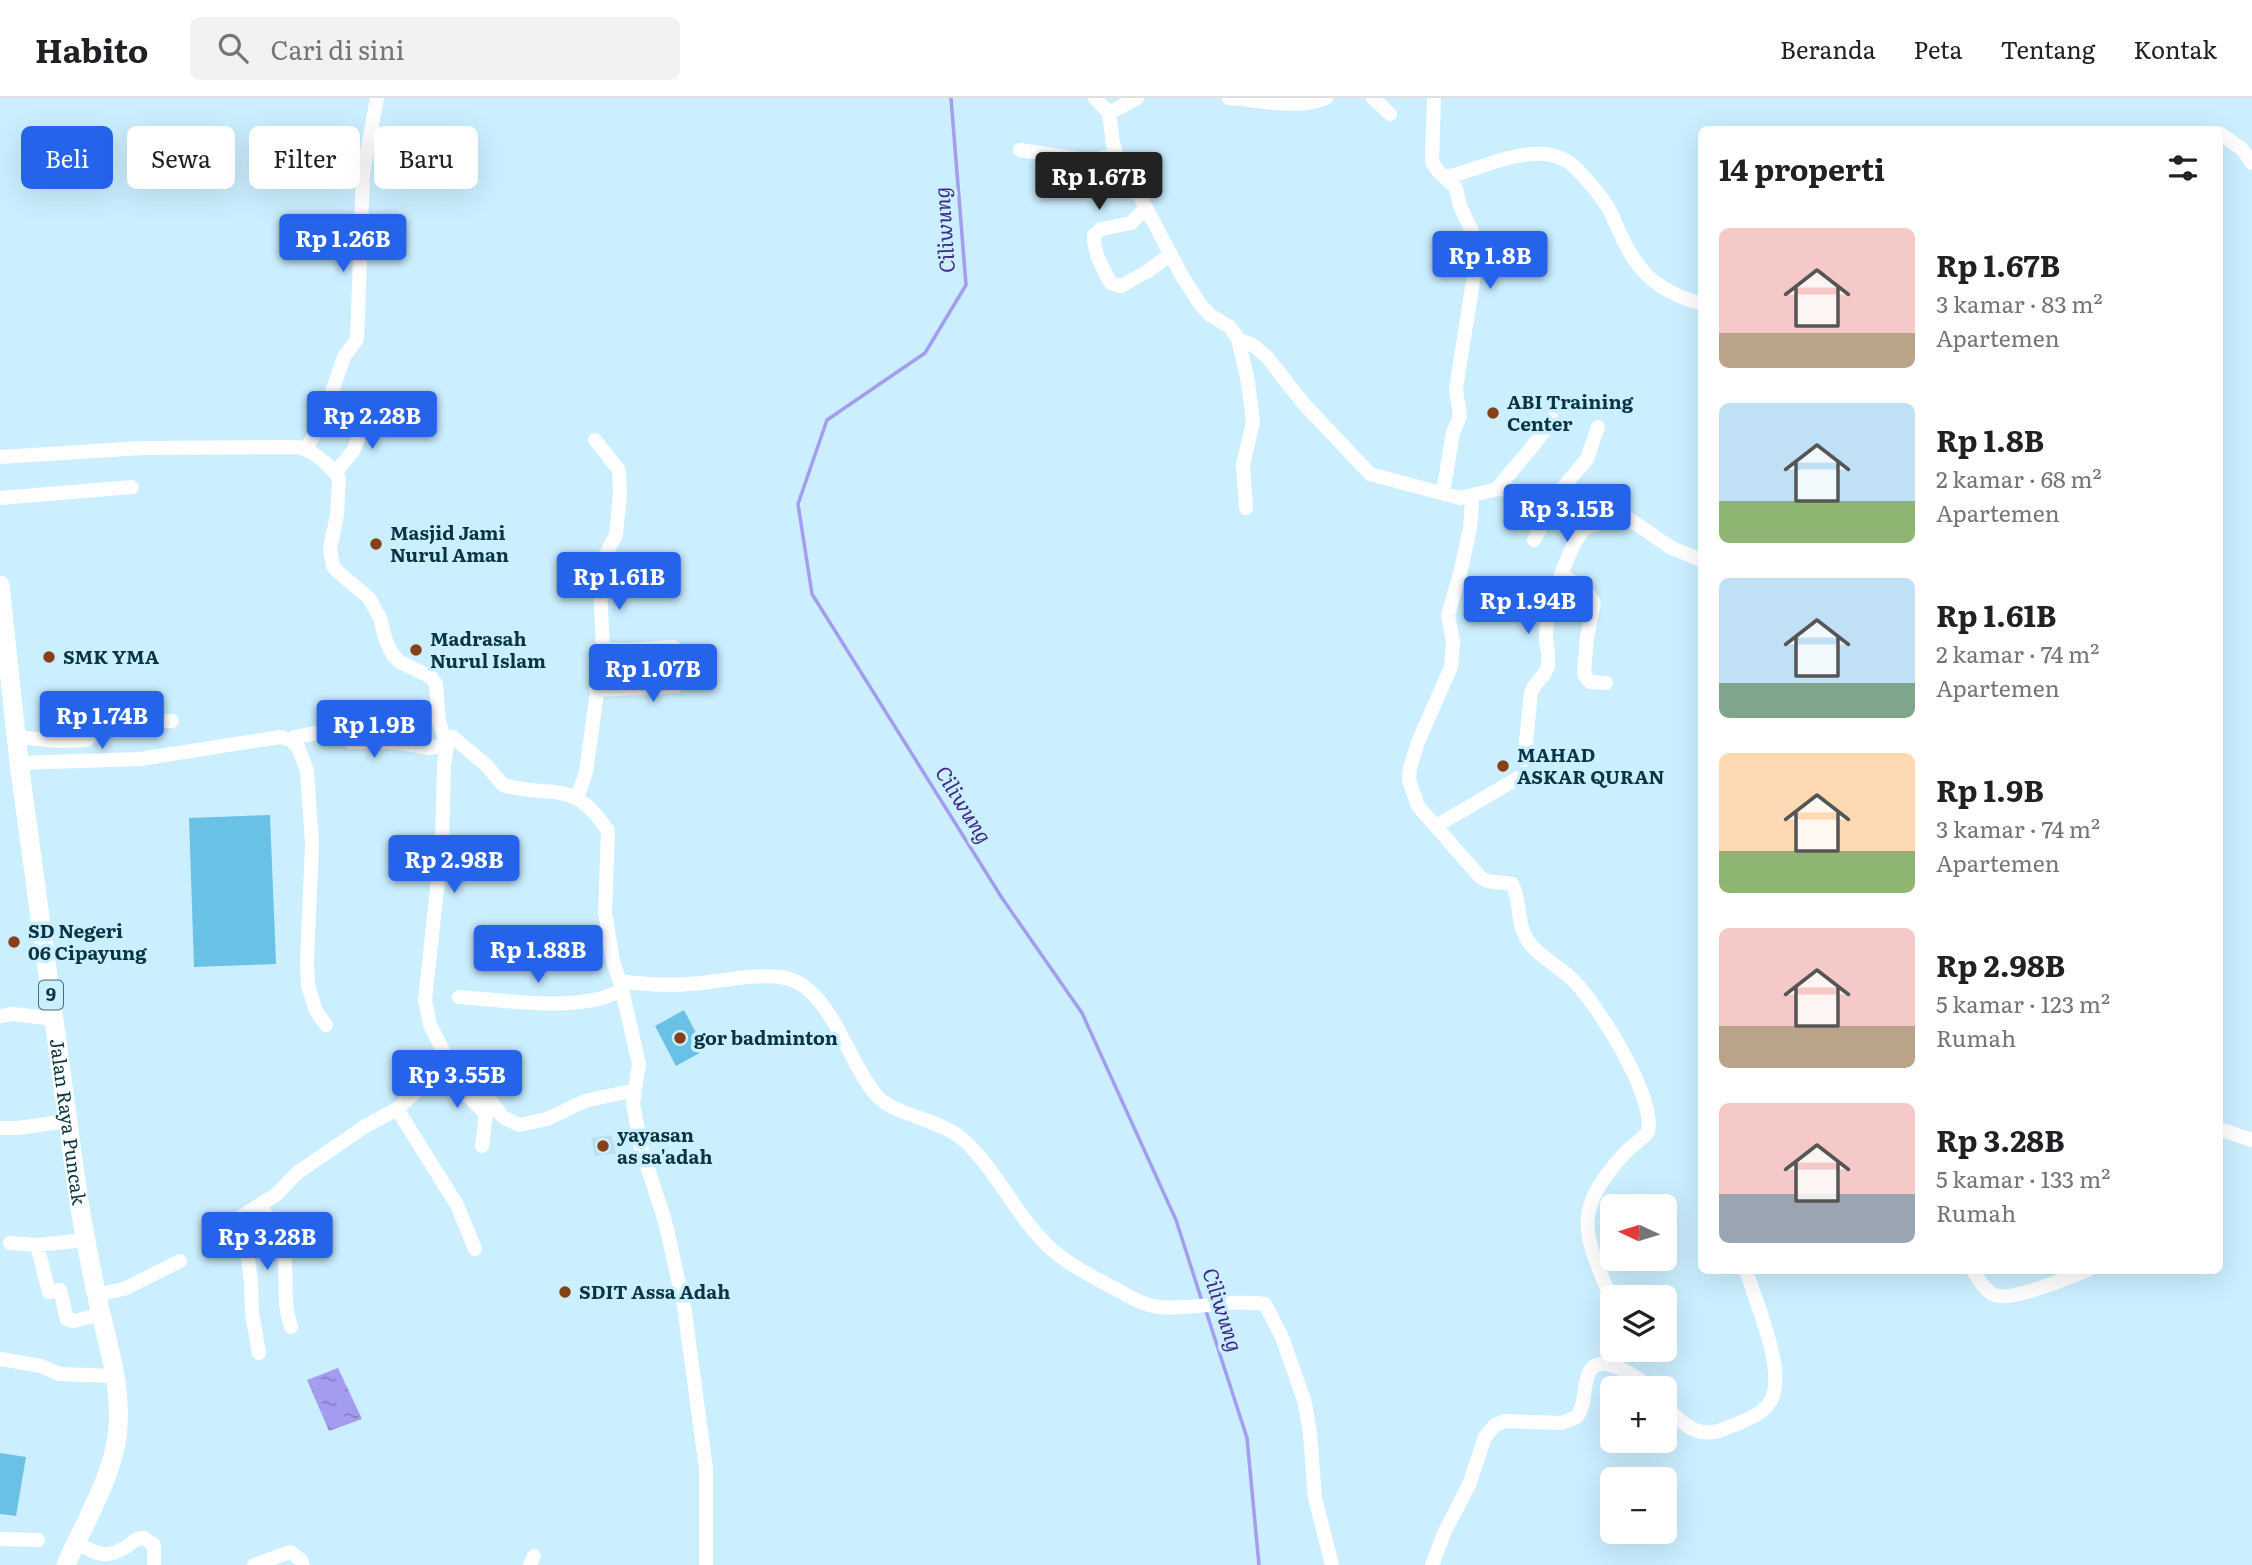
<!DOCTYPE html>
<html lang="id">
<head>
<meta charset="utf-8">
<style>
	body { margin:0; font-family:Literata,serif; background:#f2f2f2; color:#202124; height:100vh; display:flex; flex-direction:column; font-size:26px; white-space:nowrap }
	* { box-sizing:border-box; margin:0 }
	p { font-size:23px; color:#757577 }
	.icon { flex:none; width:38px; height:38px; fill:none; stroke:currentColor; stroke-width:2; stroke-linecap:round; stroke-linejoin:round }
	.map { position:relative; flex:1; overflow:hidden }
	.drawer { position:absolute; left:1698px; top:28px; width:525px; height:1148px; display:flex; flex-direction:column; background:#fff; border-radius:10px; box-shadow:0 7px 28px #0002 }
	.drawer>* { flex:none }
	.hud { position:absolute; left:21px; top:28px; width:665px; height:63px; display:flex; gap:14px }
	.needle { width:46px; rotate:274deg }
	.buttons { position:absolute; left:1600px; top:1096px; display:grid; gap:14px }
	.buttons a { display:grid; place-items:center; width:77px; height:77px; border-radius:10px; background:#fff; box-shadow:0 7px 28px #0002; font-size:35px }
	.price { position:absolute; translate:-50% -60px; padding:0 16px; border-radius:7px; background:#2563eb; color:#fff; font-size:23px; line-height:46px; filter:drop-shadow(0 2px 4px #0008) }
	.price::after { content:''; position:absolute; left:50%; top:42px; width:21px; height:16px; margin-left:-10px; background:inherit; clip-path:polygon(0 0,100% 0,50% 100%) }
	.price.selected { background:#222; color:#fff }
	ul { padding:0; list-style:none }
	li { display:flex; align-items:center; gap:21px; height:175px; padding:0 21px }
	li span { display:grid; place-items:center; flex:none; width:196px; height:140px; border-radius:10px; color:#555 }
	li>.icon { margin-inline-start:auto }
	span .icon { width:84px; height:84px; fill:#fffc; stroke-width:1 }
	li b { font-size:30px }
	h2 { display:flex; justify-content:space-between; align-items:center; height:84px; padding:0 21px; font-size:30px }
	.pill { padding:0 24px; border-radius:10px; background:#fff; box-shadow:0 7px 28px #0002; font-size:24px; line-height:63px }
	.pill.selected { background:#2563eb; color:#fff }
	header { display:flex; align-items:center; gap:42px; box-sizing:border-box; height:98px; padding:0 35px; background:#fff; border-bottom:2px solid #e0e0e0 }
	header strong { font-size:33px }
	nav { display:flex; gap:38px; margin-inline-start:auto; font-size:24px }
	.search { width:490px; height:63px; background:#f2f2f2; display:flex; align-items:center; gap:18px; box-sizing:border-box; padding:0 24px; border-radius:10px; color:#757577; font-size:26px }
	.map>svg:first-child { display:block }
	.built { fill:#b8e0f0 }
	.pitch { fill:#69c2e6 }
	.water { fill:url(#water-ripples) }
	.lines { fill:none; stroke-linecap:round; stroke-linejoin:round }
	.stream { stroke:#a39cf0; stroke-width:3.5 }
	.minor { stroke:#fff; stroke-width:14 }
	.highway { stroke:#fff; stroke-width:19 }
	.poi-dot { fill:#864019; stroke:#cbefff; stroke-width:2.5 }
	.labels { text-anchor:middle; stroke-width:7; stroke-linejoin:round; paint-order:stroke }
	.shield { fill:#cbefff; stroke:#426d7c; stroke-width:2 }
	.shield-label { font-size:18px; font-weight:bold; fill:#083544 }
	.poi-label { font-size:19px; font-weight:bold; fill:#083544; stroke:#cbefff; text-anchor:start }
	.street-label { font-size:19px; fill:#083544; stroke:#cbefff }
	.water-label { font-size:21px; font-style:italic; fill:#3f2a89; stroke:#cbefff }
</style>
</head>
<body>
<header>
<strong>Habito</strong>
<div class="search"><svg class="icon" aria-label="search" viewBox="0 0 24 24"><circle cx="10" cy="10" r="6"/><path d="M15 15l6 6"/></svg>Cari di sini</div>
<nav><a>Beranda</a><a>Peta</a><a>Tentang</a><a>Kontak</a></nav>
</header>
<div class="map">
<svg width="2252" height="1467" viewBox="0 0 2252 1467">
	<defs>
		<pattern id="water-ripples" width="26" height="14" patternUnits="userSpaceOnUse" patternTransform="scale(1.75)"><rect width="26" height="14" fill="#a39cf0"/><path d="M2 4q2-2 4 0t4 0M15 11q2-2 4 0t4 0" fill="none" stroke="#8380c4"/></pattern>
	</defs>
	<rect width="100%" height="100%" fill="#cbefff"/>
	<path class="built" d="M 611,1037 L 616,1055 L 595,1058 L 591,1040 Z"/>
	<path class="pitch" d="M 270,717 L 276,866 L 194,869 L 189,720 Z
		M 684,912 L 705,952 L 676,968 L 655,928 Z
		M 0,1355 L 26,1359 L 16,1418 L 0,1416 Z"/>
	<path class="water" d="M 338,1270 L 362,1321 L 329,1333 L 307,1282 Z"/>
	<g class="lines">
		<path class="stream" d="M 951,0 L 966,187 L 925,255 L 827,322 L 798,406 L 812,496 L 1002,800 L 1082,915 L 1176,1122 L 1202,1203
			M 1205,1210 L 1247,1340 L 1259,1467"/>
		<path class="minor" d="M 1095,0 L 1109,15 L 1113,46 L 1121,70 L 1143,104 L 1182,178 L 1200,206 L 1210,217 L 1230,229 L 1238,241 L 1254,248 L 1267,259 L 1303,305 L 1370,376 L 1460,400 L 1497,391 L 1512,392 L 1551,414 L 1566,426 L 1584,431 L 1622,416 L 1670,449 L 1701,462
			M 1229,0 C 1259,2 1298,12 1326,0
			M 1373,0 L 1390,16
			M 1434,0 L 1432,64 L 1438,73 L 1456,90 L 1460,108 L 1476,142 L 1478,151 L 1456,291 L 1460,318 L 1453,335 L 1443,394
			M 1109,15 L 1137,0
			M 2219,35 L 2242,51 L 2252,65
			M 1020,52 L 1093,63 L 1116,56
			M 1446,79 C 1478,72 1512,53 1545,56 C 1554,57 1563,60 1570,65 C 1581,74 1605,102 1611,115 C 1620,135 1629,158 1645,175 C 1659,190 1682,201 1701,205
			M 1146,110 L 1131,125 L 1101,131 L 1094,137 C 1093,154 1103,172 1111,185 L 1121,188 L 1148,173 L 1171,156
			M 1238,241 L 1248,284 L 1253,324 L 1243,367 L 1246,410
			M 306,351 L 322,323 L 344,259 L 357,241 L 363,76 L 377,0
			M 0,359 L 143,350 L 298,349 C 314,353 329,367 339,380 L 337,417 L 330,451 L 333,468 L 338,474 L 369,500 L 380,520 L 386,543 L 393,557 L 400,564 L 431,579 L 436,586 L 439,624 L 447,647 L 453,639 L 487,668 L 503,687 C 552,701 573,679 608,733 L 605,814 L 613,864 L 620,883 C 642,886 667,888 689,886 C 718,885 768,871 795,883 C 834,901 850,968 877,998 C 895,1018 942,1021 966,1044 C 998,1075 1016,1117 1048,1148 C 1066,1165 1089,1177 1110,1188 C 1126,1196 1141,1207 1159,1209 C 1194,1212 1229,1201 1265,1206 L 1282,1239 L 1305,1305 L 1310,1336 L 1315,1400 L 1332,1467
			M 335,375 L 353,353 L 372,308
			M 1497,391 C 1515,367 1536,348 1552,321
			M 1468,399 L 1472,403 L 1470,430 L 1460,476 L 1448,517 L 1453,544 L 1451,569 L 1418,644 L 1410,670 L 1409,682 L 1418,708 L 1480,779 L 1487,783 L 1512,786 C 1521,803 1516,824 1528,843 C 1539,859 1559,868 1573,882 C 1598,907 1656,999 1648,1034 C 1641,1043 1631,1048 1624,1056 C 1570,1115 1585,1137 1612,1203
			M 0,400 L 132,389
			M 1534,442 L 1560,393 L 1587,361 L 1598,329
			M 1562,476 L 1588,496 L 1594,505 L 1587,539 L 1584,576 L 1590,584 L 1606,585
			M 603,551 L 628,552 L 674,549
			M 628,590 L 628,552
			M 596,592 L 676,588
			M 16,639 L 60,643 L 86,642 L 109,624 L 119,622 L 172,623
			M 291,642 L 295,639 L 332,632 L 338,632 L 351,644 L 397,644 L 429,650 L 447,647 L 444,667 L 442,744 L 425,902 L 430,927 L 447,960 L 446,966 L 458,978 L 463,993 L 486,1016 L 482,1048
			M 1524,662 L 1531,595 C 1534,584 1546,579 1548,567 C 1550,557 1545,545 1546,534 C 1547,511 1569,448 1584,431
			M 19,665 L 140,661 L 280,639 L 291,642 L 298,649 L 307,673 L 312,747 L 307,864 L 308,887 L 316,913 L 326,927
			M 577,700 L 586,674 L 603,551 L 599,469 L 616,437 L 620,395 L 619,372 L 595,342
			M 1436,728 L 1518,680
			M 620,883 L 639,966 L 633,1005 L 641,1049 L 665,1123 L 684,1208 L 706,1371 L 706,1467
			M 459,899 C 507,902 582,916 623,891
			M 0,918 L 13,916 L 54,921
			M 484,994 L 503,1019 L 519,1027 L 547,1021 L 585,1003 L 635,992
			M 397,1011 L 457,1107 L 475,1151
			M 0,1030 L 18,1030 L 67,1023
			M 2219,1031 L 2252,1042
			M 259,1107 C 269,1120 280,1134 283,1151 C 289,1179 281,1200 291,1229
			M 226,1131 L 239,1136 L 246,1145 L 251,1183 L 252,1215 L 259,1255
			M 10,1145 L 37,1147 L 85,1142
			M 210,1146 L 236,1122 L 277,1096 L 297,1075 L 364,1029 L 397,1011 L 446,966
			M 37,1147 L 49,1194 L 60,1192 L 67,1221 L 74,1223 L 102,1216
			M 1973,1172 C 1978,1181 1985,1193 1995,1197 C 2012,1204 2069,1179 2088,1172
			M 105,1195 L 124,1191 L 180,1163
			M 0,1261 L 41,1268 L 59,1276 L 115,1278
			M 1613,1268 L 1618,1251
			M 1664,1306 C 1681,1325 1697,1342 1724,1331 C 1739,1325 1761,1318 1770,1304 C 1788,1275 1755,1203 1746,1172
			M 0,1441 L 38,1442
			M 75,1444 C 98,1456 105,1463 129,1447 C 135,1442 137,1440 144,1440 L 154,1447 L 154,1467
			M 254,1467 L 290,1454 L 301,1462 L 303,1467
			M 530,1467 L 534,1458
			M 1432,1467 L 1445,1433 L 1469,1387 L 1485,1339 L 1495,1327 L 1505,1323 L 1561,1325 L 1577,1319 C 1586,1306 1583,1291 1588,1277 C 1597,1250 1638,1279 1649,1290"/>
		<path class="highway" id="s1" d="M 0,487 L 19,665 L 78,1098 C 84,1135 91,1171 99,1208 C 109,1250 123,1295 117,1339 C 111,1382 83,1427 66,1467"/>
	</g>
	<g class="poi-dot">
		<circle cx="1493" cy="315" r="7"/>
		<circle cx="376" cy="446" r="7"/>
		<circle cx="416" cy="552" r="7"/>
		<circle cx="49" cy="559" r="7"/>
		<circle cx="1503" cy="668" r="7"/>
		<circle cx="14" cy="844" r="7"/>
		<circle cx="680" cy="940" r="7"/>
		<circle cx="603" cy="1048" r="7"/>
		<circle cx="565" cy="1194" r="7"/>
	</g>
	<g class="labels">
		<rect class="shield" x="39" y="882.5" width="24" height="29" rx="5"/>
		<g class="shield-label">
			<text x="51" y="903">9</text>
		</g>
		<g class="poi-label">
			<text x="1507" y="311">ABI Training<tspan x="1507" dy="22">Center</tspan></text>
			<text x="390" y="442">Masjid Jami<tspan x="390" dy="22">Nurul Aman</tspan></text>
			<text x="430" y="548">Madrasah<tspan x="430" dy="22">Nurul Islam</tspan></text>
			<text x="63" y="566">SMK YMA</text>
			<text x="1517" y="664">MAHAD<tspan x="1517" dy="22">ASKAR QURAN</tspan></text>
			<text x="28" y="840">SD Negeri<tspan x="28" dy="22">06 Cipayung</tspan></text>
			<text x="694" y="947">gor badminton</text>
			<text x="617" y="1044">yayasan<tspan x="617" dy="22">as sa'adah</tspan></text>
			<text x="579" y="1201">SDIT Assa Adah</text>
		</g>
		<g class="street-label">
			<text dy="7" stroke="none"><textPath href="#s1" startOffset="541">Jalan Raya Puncak</textPath></text>
		</g>
		<g class="water-label">
			<text transform="translate(945 132) rotate(-94)" y="7">Ciliwung</text>
			<text transform="translate(963 707) rotate(58)" y="7">Ciliwung</text>
			<text transform="translate(1222 1212) rotate(72)" y="7">Ciliwung</text>
		</g>
	</g>
</svg>
<div class="buttons">
<a><svg class="needle" viewBox="-14 -14 28 28"><path d="M0-13l5 13h-10z" fill="#e53935"/><path d="M0 13l5-13h-10z" fill="#757577"/></svg></a>
<a><svg class="icon" aria-label="layers" viewBox="0 0 24 24"><path d="M12 4l9 5-9 5-9-5zM3 14l9 5 9-5"/></svg></a>
<a>+</a>
<a>−</a>
</div>
<b class="price selected" style="left:1099px;top:114px">Rp 1.67B</b>
<b class="price" style="left:343px;top:176px">Rp 1.26B</b>
<b class="price" style="left:1490px;top:193px">Rp 1.8B</b>
<b class="price" style="left:372px;top:353px">Rp 2.28B</b>
<b class="price" style="left:1567px;top:446px">Rp 3.15B</b>
<b class="price" style="left:619px;top:514px">Rp 1.61B</b>
<b class="price" style="left:1528px;top:538px">Rp 1.94B</b>
<b class="price" style="left:653px;top:606px">Rp 1.07B</b>
<b class="price" style="left:102px;top:653px">Rp 1.74B</b>
<b class="price" style="left:374px;top:662px">Rp 1.9B</b>
<b class="price" style="left:454px;top:797px">Rp 2.98B</b>
<b class="price" style="left:538px;top:887px">Rp 1.88B</b>
<b class="price" style="left:457px;top:1012px">Rp 3.55B</b>
<b class="price" style="left:267px;top:1174px">Rp 3.28B</b>
<div class="hud">
<a class="pill selected">Beli</a>
<a class="pill">Sewa</a>
<a class="pill">Filter</a>
<a class="pill">Baru</a>
</div>
<section class="drawer">
<h2>14 properti<svg class="icon" aria-label="filters" viewBox="0 0 24 24"><path d="M4 7h16M4 17h16"/><circle cx="9" cy="7" r="2"/><circle cx="15" cy="17" r="2"/></svg></h2>
<ul>
<li><span style="background:linear-gradient(#f6c9c9 75%,#b9a48a 0)"><svg class="icon" aria-label="home" viewBox="0 0 24 24"><path d="M3 11l9-7 9 7M6 9v11h12V9"/></svg></span><div><b>Rp 1.67B</b><p>3 kamar · 83 m²</p><p>Apartemen</p></div></li>
<li><span style="background:linear-gradient(#bfe0f5 70%,#8fb573 0)"><svg class="icon" aria-label="home" viewBox="0 0 24 24"><path d="M3 11l9-7 9 7M6 9v11h12V9"/></svg></span><div><b>Rp 1.8B</b><p>2 kamar · 68 m²</p><p>Apartemen</p></div></li>
<li><span style="background:linear-gradient(#bfe0f5 75%,#7fa58c 0)"><svg class="icon" aria-label="home" viewBox="0 0 24 24"><path d="M3 11l9-7 9 7M6 9v11h12V9"/></svg></span><div><b>Rp 1.61B</b><p>2 kamar · 74 m²</p><p>Apartemen</p></div></li>
<li><span style="background:linear-gradient(#ffd9b3 70%,#8fb573 0)"><svg class="icon" aria-label="home" viewBox="0 0 24 24"><path d="M3 11l9-7 9 7M6 9v11h12V9"/></svg></span><div><b>Rp 1.9B</b><p>3 kamar · 74 m²</p><p>Apartemen</p></div></li>
<li><span style="background:linear-gradient(#f6c9c9 70%,#b9a48a 0)"><svg class="icon" aria-label="home" viewBox="0 0 24 24"><path d="M3 11l9-7 9 7M6 9v11h12V9"/></svg></span><div><b>Rp 2.98B</b><p>5 kamar · 123 m²</p><p>Rumah</p></div></li>
<li><span style="background:linear-gradient(#f6c9c9 65%,#9aa5b1 0)"><svg class="icon" aria-label="home" viewBox="0 0 24 24"><path d="M3 11l9-7 9 7M6 9v11h12V9"/></svg></span><div><b>Rp 3.28B</b><p>5 kamar · 133 m²</p><p>Rumah</p></div></li>
</ul>
</section>
</div>
</body>
</html>
